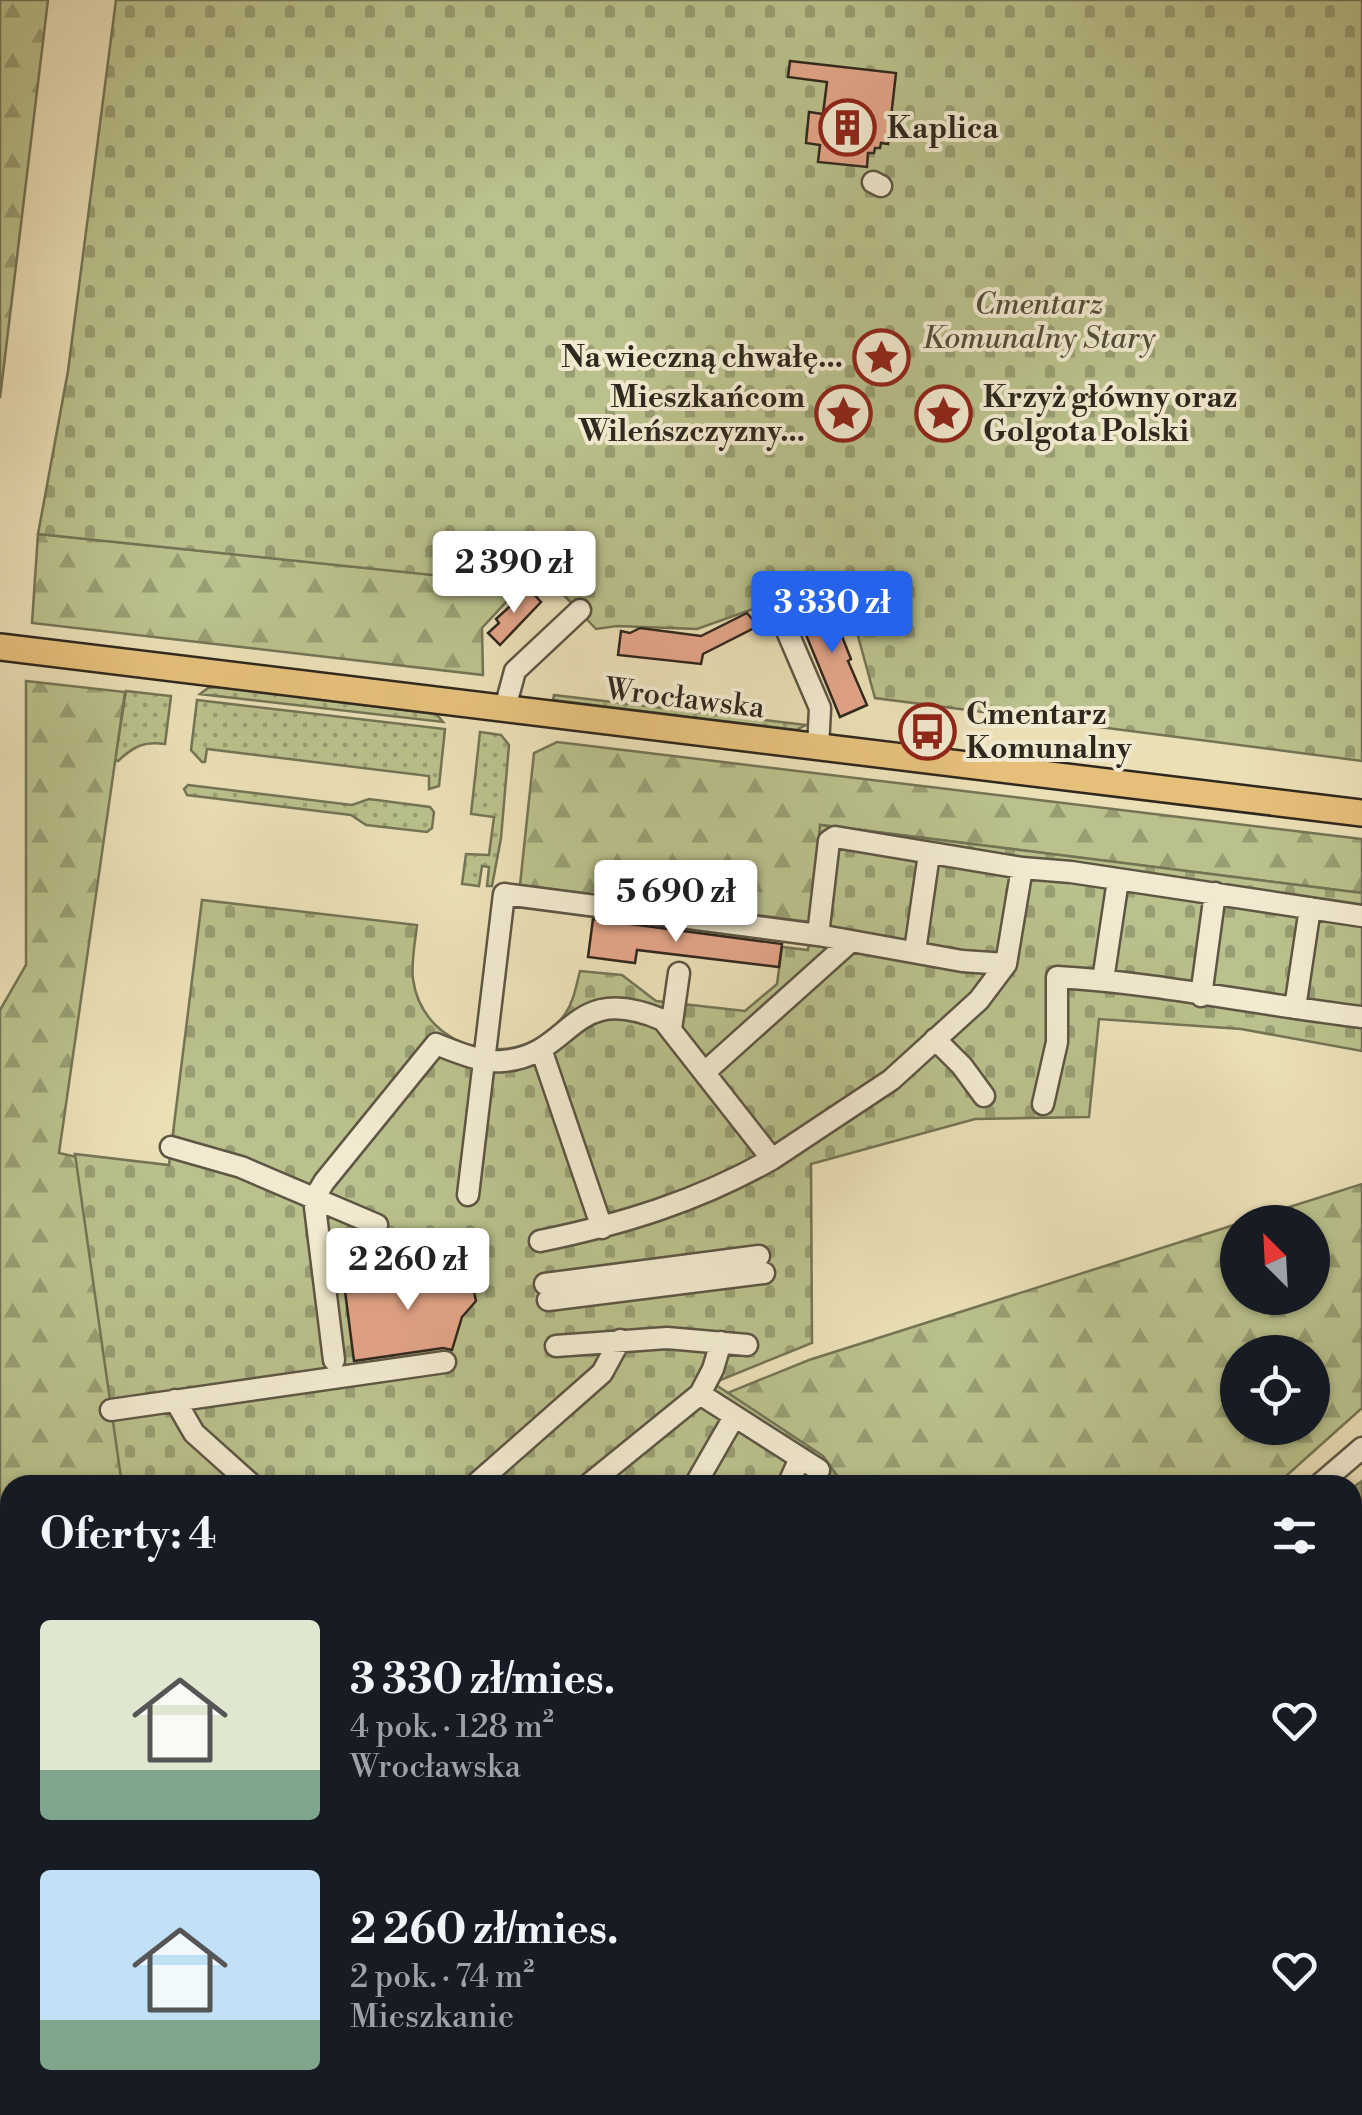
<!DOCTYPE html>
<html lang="pl">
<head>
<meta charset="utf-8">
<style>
	body { margin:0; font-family:"Libre Bodoni",serif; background:#242831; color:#f1f3f6; height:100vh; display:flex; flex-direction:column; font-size:38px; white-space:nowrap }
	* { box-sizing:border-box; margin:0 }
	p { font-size:32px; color:#9ea1a6 }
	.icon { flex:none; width:55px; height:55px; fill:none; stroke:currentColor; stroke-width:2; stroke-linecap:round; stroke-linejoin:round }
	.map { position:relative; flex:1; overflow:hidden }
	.drawer { position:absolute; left:0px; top:1475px; width:1362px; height:640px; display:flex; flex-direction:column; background:#171b24; border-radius:30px 30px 0 0; box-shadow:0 2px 8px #0004 }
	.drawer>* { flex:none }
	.needle { width:65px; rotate:336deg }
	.buttons { position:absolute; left:1220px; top:1205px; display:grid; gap:20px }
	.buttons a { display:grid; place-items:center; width:110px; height:110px; border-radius:50%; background:#171b24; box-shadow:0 2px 8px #0004; font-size:50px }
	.price { position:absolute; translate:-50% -85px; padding:0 22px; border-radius:10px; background:#fff; color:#222; font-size:32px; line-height:65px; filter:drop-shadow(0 2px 5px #0008) }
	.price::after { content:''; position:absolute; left:50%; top:60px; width:30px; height:22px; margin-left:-15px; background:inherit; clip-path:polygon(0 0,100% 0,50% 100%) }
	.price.selected { background:#2563eb; color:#fff }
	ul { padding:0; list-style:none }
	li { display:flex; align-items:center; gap:30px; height:250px; padding:0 40px }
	li span { display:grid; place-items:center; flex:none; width:280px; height:200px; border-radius:10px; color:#555 }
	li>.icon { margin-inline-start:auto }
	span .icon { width:120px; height:120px; fill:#fffc; stroke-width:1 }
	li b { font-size:42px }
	h2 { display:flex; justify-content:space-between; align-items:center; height:120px; padding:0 40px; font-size:42px }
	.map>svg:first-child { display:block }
	.grass { fill:url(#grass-dots); stroke:#747455; stroke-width:2.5 }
	.forest { fill:url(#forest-firs); stroke:#747455; stroke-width:2.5; fill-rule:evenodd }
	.cemetery { fill:url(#cemetery-stones); stroke:#747455; stroke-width:2.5 }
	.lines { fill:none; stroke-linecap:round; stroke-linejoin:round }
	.stream { stroke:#6e8174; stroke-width:5 }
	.building { fill:#e4a589; stroke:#2f281e; stroke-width:2.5 }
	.minor-casing { stroke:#5e5644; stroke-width:25 }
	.major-casing { stroke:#2f281e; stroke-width:30 }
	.minor { stroke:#f2ead0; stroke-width:20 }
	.major { stroke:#e6c07b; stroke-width:25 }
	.labels { text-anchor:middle; stroke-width:8; stroke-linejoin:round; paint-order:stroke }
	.poi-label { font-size:30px; font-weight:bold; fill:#2f281e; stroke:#f2ead0; text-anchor:start }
	.park-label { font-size:30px; font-style:italic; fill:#524e3a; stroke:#f2ead0 }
	.street-label { font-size:30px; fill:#2f281e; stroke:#f2ead0 }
</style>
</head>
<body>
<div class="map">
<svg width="1362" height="2115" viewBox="0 0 1362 2115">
	<defs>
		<pattern id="grass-dots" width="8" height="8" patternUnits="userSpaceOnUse" patternTransform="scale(2.5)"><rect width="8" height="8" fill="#bac18c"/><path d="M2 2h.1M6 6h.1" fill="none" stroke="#989d72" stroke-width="1.8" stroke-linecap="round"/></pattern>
		<pattern id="forest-firs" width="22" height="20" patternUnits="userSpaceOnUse" patternTransform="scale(2.5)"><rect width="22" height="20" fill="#bac18c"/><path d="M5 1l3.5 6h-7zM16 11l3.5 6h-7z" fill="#989d72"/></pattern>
		<pattern id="cemetery-stones" width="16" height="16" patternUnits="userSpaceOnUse" patternTransform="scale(2.5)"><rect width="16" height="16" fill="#bac18c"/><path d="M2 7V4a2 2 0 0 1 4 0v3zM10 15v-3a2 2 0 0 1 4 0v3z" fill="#989d72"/></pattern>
	</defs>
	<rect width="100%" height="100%" fill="#ebdfb6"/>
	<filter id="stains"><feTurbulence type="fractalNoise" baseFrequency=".002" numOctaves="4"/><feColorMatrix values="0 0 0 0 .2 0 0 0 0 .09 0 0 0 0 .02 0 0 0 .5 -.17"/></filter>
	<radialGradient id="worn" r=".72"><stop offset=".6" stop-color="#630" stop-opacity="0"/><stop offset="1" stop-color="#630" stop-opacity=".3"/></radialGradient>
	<path class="grass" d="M 217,687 L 436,714 L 443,722 L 200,694 L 208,688 Z
		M 126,691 L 171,696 L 165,744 C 144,741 134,746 118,761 L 115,760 Z
		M 554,695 L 806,725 L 796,730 L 553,700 Z
		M 197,700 L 445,729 L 439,786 L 429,789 L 429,776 L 207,749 L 205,762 L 202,762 L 191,750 Z
		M 480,732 L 501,735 L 509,745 L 501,838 L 492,886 L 487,886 L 489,867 L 482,866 L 479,886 L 462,884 L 466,854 L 489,855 L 494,817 L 471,814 Z
		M 188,785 L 352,805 L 369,799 L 430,807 L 434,812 L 432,828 L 427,832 L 366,825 L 351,815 L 187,795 L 184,789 Z"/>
	<path class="forest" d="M 0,0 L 48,0 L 0,398 Z
		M 38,534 L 523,584 L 482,628 L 483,675 L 32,623 Z
		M 26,681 L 125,692 L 59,1153 L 283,1203 L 232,1485 L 10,1485 L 10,2105 L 15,2105 L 0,2115 L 0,1010 L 26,965 Z
		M 557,742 L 1362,839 L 1362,893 L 821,825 L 810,922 L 520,885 L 534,753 Z
		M 1362,1184 L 1362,1408 L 1276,1485 L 601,1485 L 720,1396 L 809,1360 L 1237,1224 L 1238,1298 L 1312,1298 L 1312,1222 L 1242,1222 ZM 1238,1352 L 1312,1352 L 1312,1428 L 1238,1428 Z
		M 1362,1481 L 1362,2115 L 89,2115 L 101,2105 L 1352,2105 L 1352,1488 Z"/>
	<path class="cemetery" d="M 116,0 L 1362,0 L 1362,761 L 875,698 L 841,574 L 791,600 L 767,604 L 697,629 L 617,626 L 596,629 L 557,588 L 38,534 L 68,371 Z
		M 820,825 L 1362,893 L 1362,1051 L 1241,1029 L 1099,1019 L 1089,1117 L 975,1119 L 811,1164 L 812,1343 L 713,1383 L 823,1456 L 844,1485 L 122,1485 L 75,1154 L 169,1165 L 202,900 L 417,925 C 415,943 411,962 413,979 C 423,1054 523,1074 565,1014 C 574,1001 576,986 580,971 L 622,975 L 656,1001 L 745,1011 L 777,984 L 782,947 L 808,950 Z"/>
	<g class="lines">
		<path class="stream" d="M 82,2115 L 93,2105"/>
	</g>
	<path class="building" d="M 790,61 L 896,73 L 888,144 L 881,143 L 880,148 L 875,148 L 874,153 L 868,153 L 867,167 L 818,162 L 820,145 L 806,143 L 809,112 L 823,114 L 827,82 L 788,77 Z
		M 529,589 L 541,602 L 500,645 L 488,633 L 499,623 L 496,619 Z
		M 823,600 L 826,606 L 832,605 L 843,627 L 839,629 L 851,659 L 848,661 L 867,705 L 840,717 L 797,613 Z
		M 747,613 L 758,626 L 703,654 L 701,664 L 618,655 L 621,631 L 630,633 L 640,628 L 701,636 Z
		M 593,919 L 782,944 L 779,967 L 637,950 L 635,963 L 588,957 Z
		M 441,1258 L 457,1280 L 474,1292 L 476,1301 L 462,1317 L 452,1350 L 443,1348 L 354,1361 L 345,1291 L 365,1289 Z"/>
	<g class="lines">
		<defs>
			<path id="minor" d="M 873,182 L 881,186
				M 781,602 L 784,624 L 820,708 L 818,748
				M 505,708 L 515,671 L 580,610
				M 818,935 L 829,841 L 835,837 L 1022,868 L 1071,872 L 1362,916
				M 915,951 L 929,854
				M 1103,980 L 1118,880
				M 1201,996 L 1215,893
				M 1295,1008 L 1310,908
				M 671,1029 L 679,973
				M 935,1039 L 962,1066 L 984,1096
				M 541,1049 L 602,1228
				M 705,1072 L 851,941
				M 1043,1104 L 1057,1042 L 1057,977 C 1160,983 1260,1005 1362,1017
				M 171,1147 L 241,1167 L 377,1225
				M 772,1159 L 891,1080 L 979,1000 L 1006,964 L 1022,868
				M 468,1195 L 504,894 L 818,935 L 962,961 L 1006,964
				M 545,1284 L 759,1256
				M 548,1300 L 764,1273
				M 721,1342 L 713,1369 L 700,1394 L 819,1470
				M 556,1346 L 667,1338 L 747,1345
				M 334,1360 L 314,1199 L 324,1182 L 436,1044 C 456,1052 482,1063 503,1061 C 575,1055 569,980 663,1020 L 772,1159 C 698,1201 623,1224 540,1241
				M 175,1400 L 194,1433 L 252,1485
				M 111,1410 L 445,1362
				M 475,1485 L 602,1373 L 620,1340
				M 588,1485 L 700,1394
				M 695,1485 L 734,1417
				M 788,1485 L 800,1458
				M 1319,1485 L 1362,1448
				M 55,2115 L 66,2105"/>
			<path id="major" d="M 0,647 L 1362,813"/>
		</defs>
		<use href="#minor" class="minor-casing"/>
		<use href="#major" class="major-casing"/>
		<use href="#minor" class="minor"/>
		<use href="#major" class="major"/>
	</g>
	<defs>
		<symbol id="building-ring" viewBox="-11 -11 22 22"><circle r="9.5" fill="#f2ead0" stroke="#8f2418" stroke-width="1.5"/><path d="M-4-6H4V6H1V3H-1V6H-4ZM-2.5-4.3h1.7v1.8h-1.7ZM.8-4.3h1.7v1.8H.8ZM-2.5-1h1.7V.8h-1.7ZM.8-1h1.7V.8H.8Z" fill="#8f2418"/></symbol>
		<symbol id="sight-ring" viewBox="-11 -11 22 22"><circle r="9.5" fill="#f2ead0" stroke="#8f2418" stroke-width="1.5"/><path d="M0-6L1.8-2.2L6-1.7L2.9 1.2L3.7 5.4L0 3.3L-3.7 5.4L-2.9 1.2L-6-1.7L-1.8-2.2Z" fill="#8f2418"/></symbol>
		<symbol id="bus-ring" viewBox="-11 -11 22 22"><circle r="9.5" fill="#f2ead0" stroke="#8f2418" stroke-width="1.5"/><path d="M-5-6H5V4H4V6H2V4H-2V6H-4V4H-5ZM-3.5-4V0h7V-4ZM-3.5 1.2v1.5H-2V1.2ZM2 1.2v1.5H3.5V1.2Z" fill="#8f2418"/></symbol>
	</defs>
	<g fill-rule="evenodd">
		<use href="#building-ring" x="816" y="96" width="63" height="63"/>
		<use href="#sight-ring" x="850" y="326" width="63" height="63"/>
		<use href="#sight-ring" x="812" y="382" width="63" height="63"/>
		<use href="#sight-ring" x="912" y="382" width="63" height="63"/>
		<use href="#bus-ring" x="896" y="700" width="63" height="63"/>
	</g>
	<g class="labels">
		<g class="poi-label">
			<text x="887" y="138">Kaplica</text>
			<text x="843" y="367" text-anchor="end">Na wieczną chwałę...</text>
			<text x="805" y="407" text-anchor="end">Mieszkańcom<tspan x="805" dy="34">Wileńszczyzny...</tspan></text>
			<text x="983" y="407">Krzyż główny oraz<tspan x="983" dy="34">Golgota Polski</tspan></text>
			<text x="966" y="724">Cmentarz<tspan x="966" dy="34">Komunalny</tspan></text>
		</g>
		<g class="park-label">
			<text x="1039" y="314">Cmentarz<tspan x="1039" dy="34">Komunalny Stary</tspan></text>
		</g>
		<g class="street-label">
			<text transform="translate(685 698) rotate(7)" y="10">Wrocławska</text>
		</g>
	</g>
	<rect width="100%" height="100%" filter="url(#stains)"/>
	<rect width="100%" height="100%" fill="url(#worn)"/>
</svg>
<div class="buttons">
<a><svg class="needle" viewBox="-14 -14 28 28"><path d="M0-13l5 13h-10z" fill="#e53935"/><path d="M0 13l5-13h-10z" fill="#9ea1a6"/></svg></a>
<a><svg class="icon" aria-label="locate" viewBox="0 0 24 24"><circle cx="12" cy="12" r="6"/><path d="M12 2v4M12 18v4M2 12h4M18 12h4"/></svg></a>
</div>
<b class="price" style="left:514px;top:616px">2 390 zł</b>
<b class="price selected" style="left:832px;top:656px">3 330 zł</b>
<b class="price" style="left:676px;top:945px">5 690 zł</b>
<b class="price" style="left:408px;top:1313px">2 260 zł</b>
<section class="drawer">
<h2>Oferty: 4<svg class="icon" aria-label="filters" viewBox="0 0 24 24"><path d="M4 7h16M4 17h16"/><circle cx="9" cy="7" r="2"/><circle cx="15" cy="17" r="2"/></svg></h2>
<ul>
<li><span style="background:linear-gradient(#dfe7d0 75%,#7fa58c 0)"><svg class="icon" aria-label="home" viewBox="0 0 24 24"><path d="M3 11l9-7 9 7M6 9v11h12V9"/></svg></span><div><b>3 330 zł/mies.</b><p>4 pok. · 128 m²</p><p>Wrocławska</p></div><svg class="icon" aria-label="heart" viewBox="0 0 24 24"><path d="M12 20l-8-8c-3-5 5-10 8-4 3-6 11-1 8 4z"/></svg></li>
<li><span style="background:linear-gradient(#bfe0f5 75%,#7fa58c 0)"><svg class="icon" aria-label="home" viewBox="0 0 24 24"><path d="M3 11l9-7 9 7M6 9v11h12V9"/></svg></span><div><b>2 260 zł/mies.</b><p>2 pok. · 74 m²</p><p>Mieszkanie</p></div><svg class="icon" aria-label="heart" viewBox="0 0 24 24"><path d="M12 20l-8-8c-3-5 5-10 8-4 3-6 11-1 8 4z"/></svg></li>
</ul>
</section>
</div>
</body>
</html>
